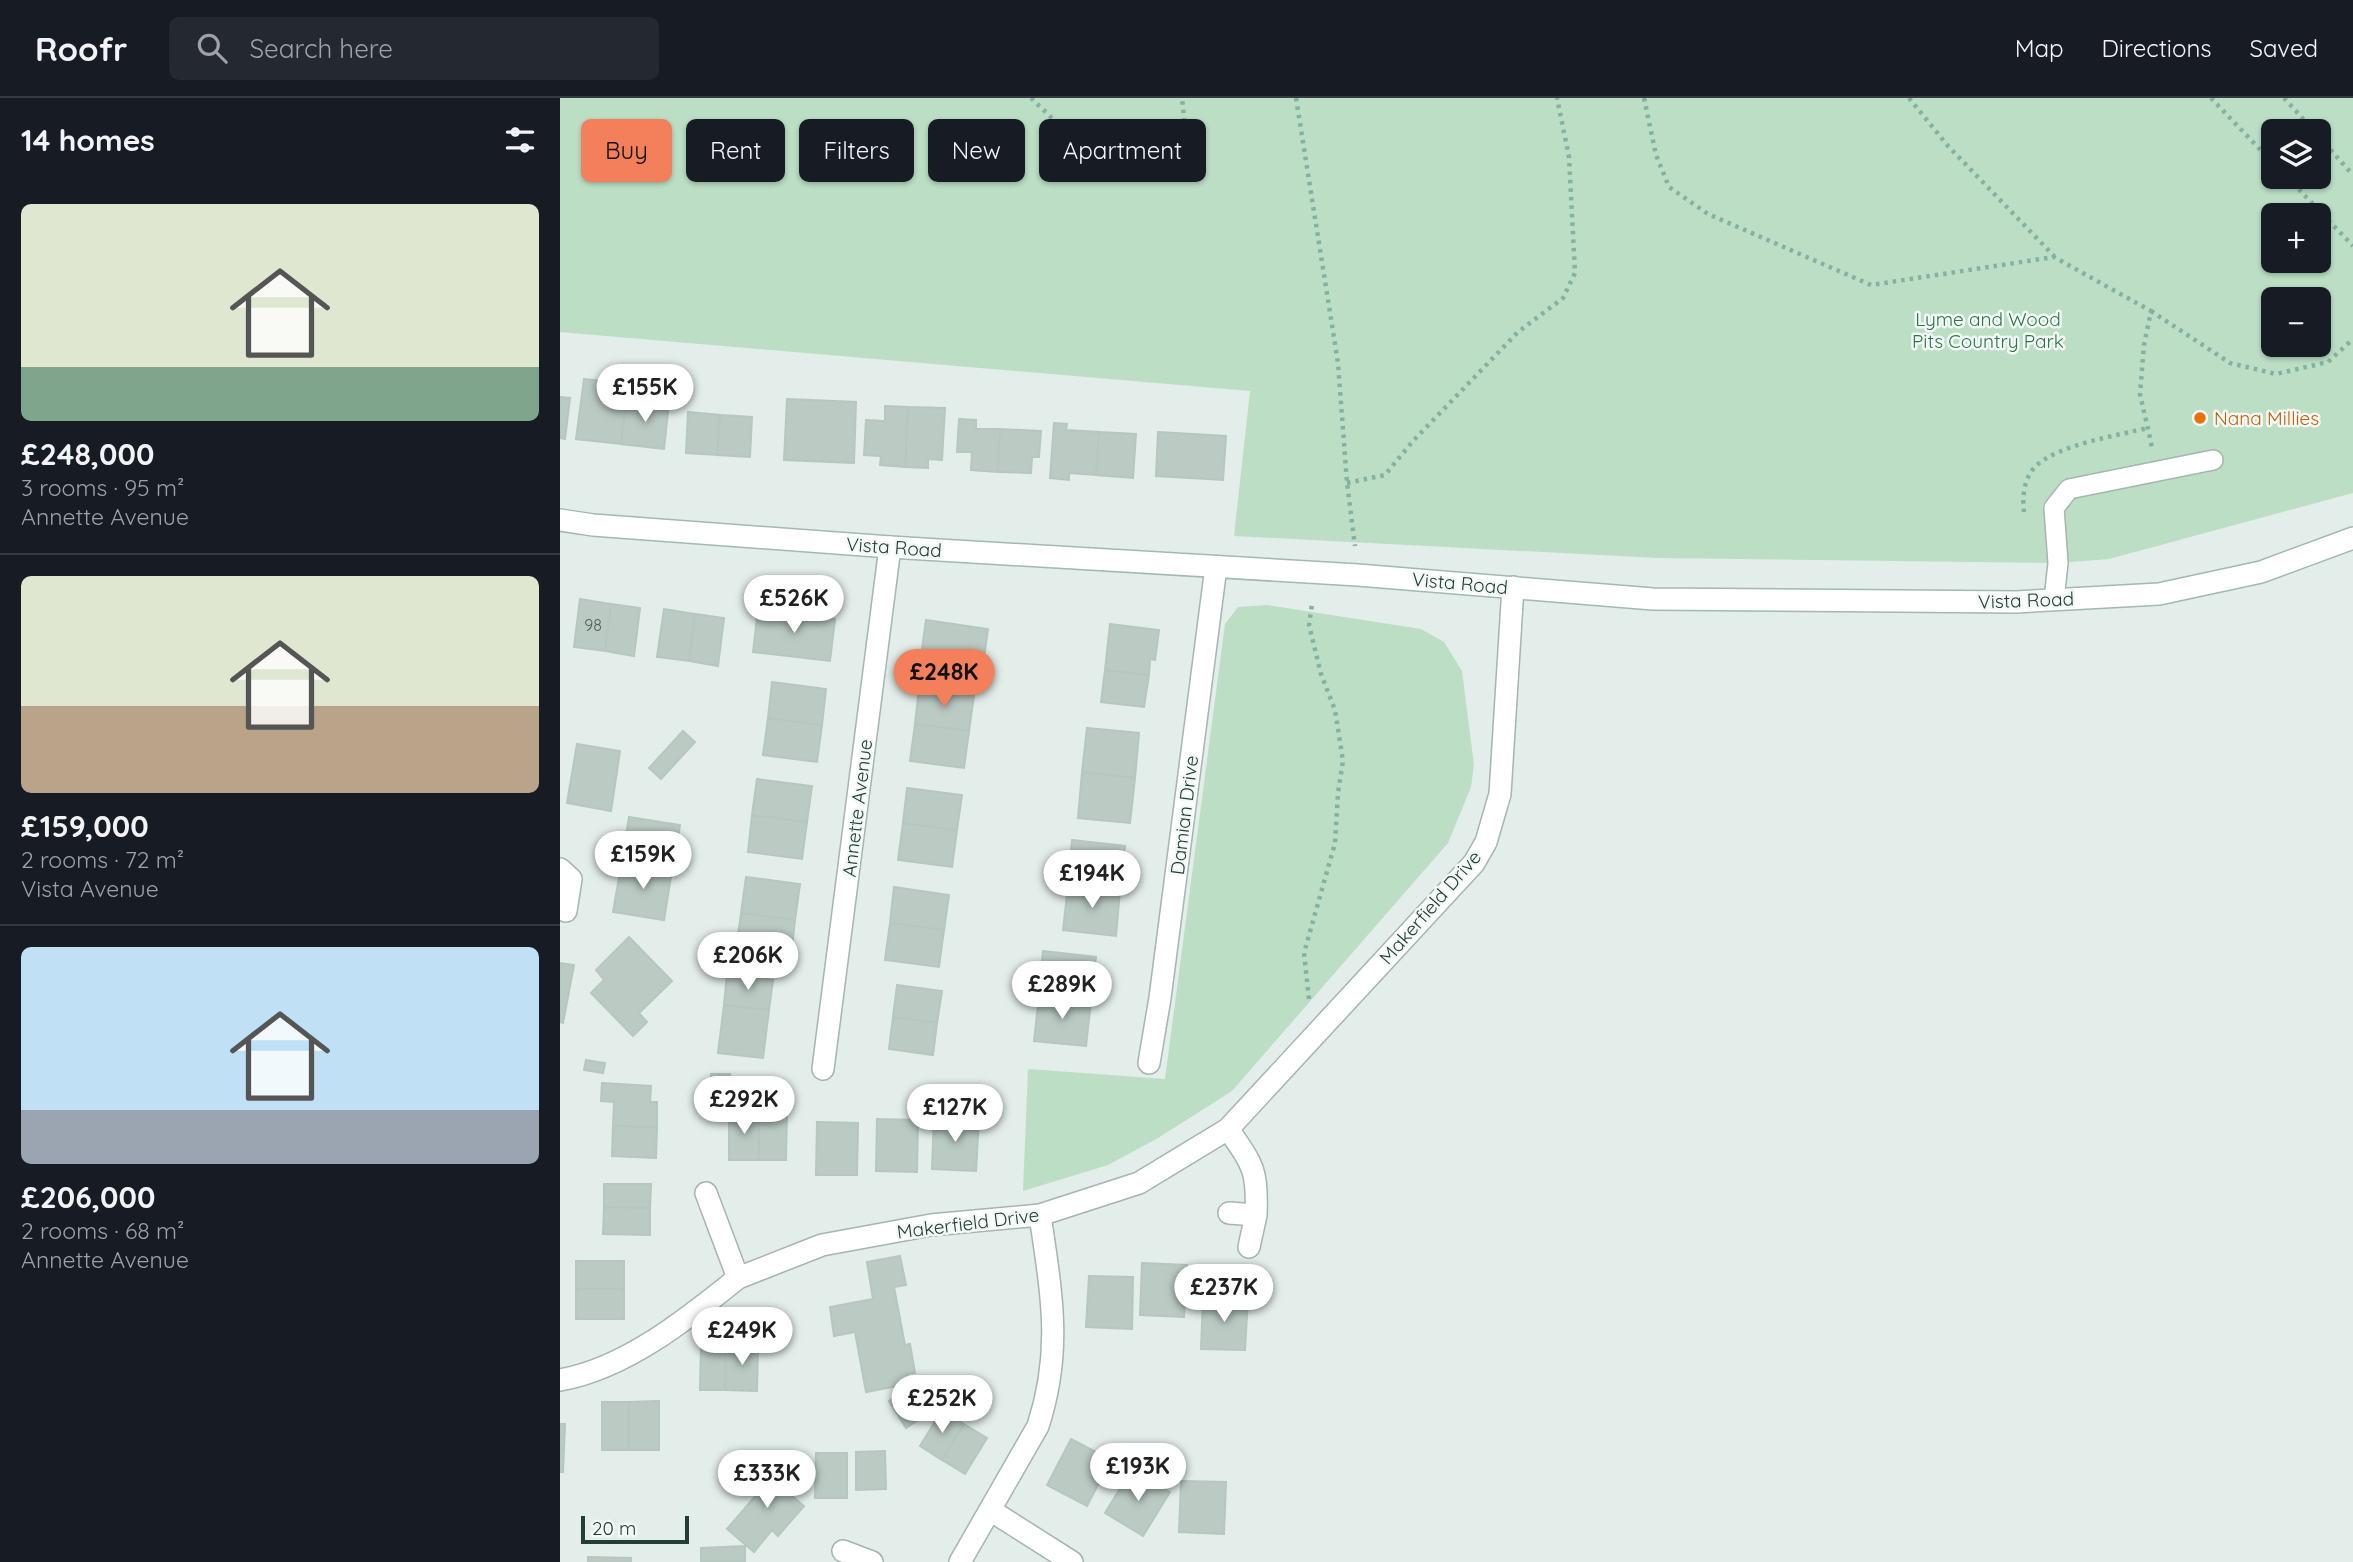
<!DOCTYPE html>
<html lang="en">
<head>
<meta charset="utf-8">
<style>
	body { margin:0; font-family:Quicksand,sans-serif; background:#242831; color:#f1f3f6; height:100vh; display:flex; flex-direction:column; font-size:26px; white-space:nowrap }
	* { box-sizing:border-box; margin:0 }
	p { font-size:23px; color:#9ea1a6 }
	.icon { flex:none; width:38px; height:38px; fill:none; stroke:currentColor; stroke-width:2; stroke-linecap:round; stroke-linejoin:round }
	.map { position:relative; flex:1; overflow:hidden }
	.drawer { display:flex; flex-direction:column; background:#171b24; width:560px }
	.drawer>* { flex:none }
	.top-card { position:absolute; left:21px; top:21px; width:665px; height:63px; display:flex; gap:14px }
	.fabs { position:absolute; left:1701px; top:21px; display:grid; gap:14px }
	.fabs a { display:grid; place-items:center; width:70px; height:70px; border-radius:10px; background:#171b24; box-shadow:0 2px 5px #0004; font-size:35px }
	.scale { position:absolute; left:21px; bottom:18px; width:108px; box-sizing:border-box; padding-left:7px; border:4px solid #223f37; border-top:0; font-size:19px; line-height:24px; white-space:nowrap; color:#223f37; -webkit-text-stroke:5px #f4f9f7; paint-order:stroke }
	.price { position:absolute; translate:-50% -60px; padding:0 16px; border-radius:24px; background:#fff; color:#222; font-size:23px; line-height:46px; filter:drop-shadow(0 2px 4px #0008) }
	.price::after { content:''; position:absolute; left:50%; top:42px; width:21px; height:16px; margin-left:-10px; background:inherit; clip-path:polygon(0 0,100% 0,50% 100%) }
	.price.selected { background:#f37f5b; color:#111 }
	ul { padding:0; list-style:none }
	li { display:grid; align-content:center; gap:14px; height:371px; padding:0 21px }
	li+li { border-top:2px solid #363941 }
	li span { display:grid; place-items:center; height:217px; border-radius:10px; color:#555 }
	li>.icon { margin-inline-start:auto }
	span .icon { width:126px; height:126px; fill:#fffc; stroke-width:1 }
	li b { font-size:30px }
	h2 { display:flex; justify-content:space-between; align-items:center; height:84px; padding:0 21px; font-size:30px }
	.chip { padding:0 24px; border-radius:10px; background:#171b24; box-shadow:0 2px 5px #0004; font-size:24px; line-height:63px }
	.chip.selected { background:#f37f5b; color:#111 }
	header { display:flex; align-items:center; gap:42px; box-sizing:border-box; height:98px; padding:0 35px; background:#171b24; border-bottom:2px solid #363941 }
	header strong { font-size:33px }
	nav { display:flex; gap:38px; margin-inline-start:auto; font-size:24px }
	.search { width:490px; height:63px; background:#242831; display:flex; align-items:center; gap:18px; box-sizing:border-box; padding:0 24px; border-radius:10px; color:#9ea1a6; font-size:26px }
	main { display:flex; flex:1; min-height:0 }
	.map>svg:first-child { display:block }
	.green { fill:#bcdec5; fill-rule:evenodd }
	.building { fill:#bbcbc4; stroke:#b5c7bf; stroke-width:2 }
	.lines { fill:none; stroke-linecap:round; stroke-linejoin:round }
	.service-casing { stroke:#a5b5b0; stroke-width:22 }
	.minor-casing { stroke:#a5b5b0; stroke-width:24 }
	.secondary-casing { stroke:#a1b9b0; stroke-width:24 }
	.path { stroke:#83b1a2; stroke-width:4.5; stroke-dasharray:3.5 5; stroke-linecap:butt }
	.service { stroke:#fff; stroke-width:19 }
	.minor { stroke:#fff; stroke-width:21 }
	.secondary { stroke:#fff; stroke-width:21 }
	.food-dot { fill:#e8710a; stroke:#f4f9f7; stroke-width:2.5 }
	.labels { text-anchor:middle; stroke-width:5; stroke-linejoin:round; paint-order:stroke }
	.number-label { font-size:16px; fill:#48625a }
	.park-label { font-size:19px; fill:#2c7648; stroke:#f4f9f7 }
	.food-label { font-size:19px; fill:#c56008; stroke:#f4f9f7; text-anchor:start }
	.street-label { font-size:19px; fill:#223f37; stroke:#f4f9f7 }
</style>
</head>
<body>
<header>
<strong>Roofr</strong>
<div class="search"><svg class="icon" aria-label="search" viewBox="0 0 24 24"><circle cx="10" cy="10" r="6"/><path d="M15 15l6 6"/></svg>Search here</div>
<nav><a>Map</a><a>Directions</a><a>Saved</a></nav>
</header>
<main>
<section class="drawer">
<h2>14 homes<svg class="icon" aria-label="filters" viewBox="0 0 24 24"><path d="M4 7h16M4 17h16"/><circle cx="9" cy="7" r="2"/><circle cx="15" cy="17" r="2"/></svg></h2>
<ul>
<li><span style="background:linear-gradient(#dfe7d0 75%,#7fa58c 0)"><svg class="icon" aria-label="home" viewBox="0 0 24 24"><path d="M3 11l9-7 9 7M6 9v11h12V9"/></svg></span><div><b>£248,000</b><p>3 rooms · 95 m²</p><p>Annette Avenue</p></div></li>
<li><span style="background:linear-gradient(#dfe7d0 60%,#b9a48a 0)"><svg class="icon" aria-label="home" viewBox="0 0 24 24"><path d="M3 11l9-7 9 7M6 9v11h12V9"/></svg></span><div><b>£159,000</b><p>2 rooms · 72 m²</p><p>Vista Avenue</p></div></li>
<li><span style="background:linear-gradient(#bfe0f5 75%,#9aa5b1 0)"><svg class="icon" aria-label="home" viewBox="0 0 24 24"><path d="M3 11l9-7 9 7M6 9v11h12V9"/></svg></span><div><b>£206,000</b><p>2 rooms · 68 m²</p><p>Annette Avenue</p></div></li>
</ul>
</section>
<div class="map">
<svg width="1793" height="1464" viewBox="0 0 1793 1464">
	<rect width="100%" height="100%" fill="#e3ede9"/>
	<path class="green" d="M 0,0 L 1793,0 L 1793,395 L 1549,461 L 1498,465 L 1098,460 L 674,438 L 690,293 L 0,234 ZM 1713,33 L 1759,33 L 1759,79 L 1713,79 ZM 1713,117 L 1759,117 L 1759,163 L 1713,163 ZM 1713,201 L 1759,201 L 1759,247 L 1713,247 Z
		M 707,507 L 861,531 L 884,544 L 902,573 L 914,667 L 911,689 L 888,745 L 672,993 L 598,1040 L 548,1067 L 463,1093 L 468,971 L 605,981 L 665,526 L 678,509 Z"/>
	<path class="building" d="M 24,281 L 51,284 L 50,298 L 67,300 L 61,346 L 16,341 Z
		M 0,299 L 10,300 L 5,341 L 0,340 Z
		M 67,300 L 109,305 L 104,351 L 61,346 Z
		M 227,301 L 296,304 L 294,365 L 224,362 Z
		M 325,308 L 348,309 L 345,369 L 320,367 L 321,358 L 304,357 L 306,322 L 325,323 Z
		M 348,309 L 385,310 L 382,362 L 368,361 L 368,370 L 345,369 Z
		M 128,314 L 160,317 L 157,357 L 126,355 Z
		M 160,317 L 192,319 L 190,359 L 157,357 Z
		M 399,321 L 416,322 L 416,331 L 440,331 L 438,374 L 411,372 L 412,354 L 397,354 Z
		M 494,325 L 507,326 L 506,332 L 539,334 L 536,377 L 509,375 L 509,382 L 490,380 Z
		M 440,331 L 481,333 L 479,359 L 472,359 L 471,375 L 438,374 Z
		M 539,334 L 576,336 L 573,380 L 536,377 Z
		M 598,334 L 666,338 L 663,382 L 596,378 Z
		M 20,501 L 51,506 L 45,553 L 14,549 Z
		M 51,506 L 80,510 L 74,558 L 45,553 Z
		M 104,511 L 135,516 L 129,563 L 97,559 Z
		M 198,511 L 275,521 L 270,563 L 193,554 Z
		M 135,516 L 164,520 L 158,568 L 129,563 Z
		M 366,522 L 428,531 L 422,574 L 360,565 Z
		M 550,526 L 599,532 L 595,562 L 590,561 L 589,577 L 545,572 Z
		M 545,572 L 589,577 L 584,609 L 541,604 Z
		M 212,584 L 266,591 L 262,627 L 208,620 Z
		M 359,590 L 414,597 L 409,633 L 355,626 Z
		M 208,620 L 262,627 L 257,664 L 203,657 Z
		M 355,626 L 409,633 L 404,670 L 350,663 Z
		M 527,630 L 579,635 L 575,680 L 522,674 Z
		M 123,633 L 135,644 L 101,681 L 89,670 Z
		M 17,646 L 60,653 L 51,713 L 7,705 Z
		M 522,674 L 575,680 L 570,725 L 518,720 Z
		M 197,681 L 252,688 L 247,724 L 192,717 Z
		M 347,690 L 402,697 L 397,732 L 343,725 Z
		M 192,717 L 247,724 L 242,761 L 188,754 Z
		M 69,719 L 120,727 L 112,772 L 62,763 Z
		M 343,725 L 397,732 L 392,769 L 338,762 Z
		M 512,742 L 565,748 L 560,792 L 508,787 Z
		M 62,763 L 112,772 L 104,822 L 53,814 Z
		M 186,779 L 240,786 L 235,822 L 181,815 Z
		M 508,787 L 560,792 L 556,838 L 503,832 Z
		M 334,789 L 389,797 L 384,832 L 330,825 Z
		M 181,815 L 235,822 L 231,859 L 176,852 Z
		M 330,825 L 384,832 L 379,869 L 325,862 Z
		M 69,839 L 112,883 L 79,915 L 87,924 L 73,938 L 31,895 L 44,882 L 36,872 Z
		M 483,853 L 536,859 L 531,903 L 479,898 Z
		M 0,865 L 14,867 L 3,925 L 0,924 Z
		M 167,876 L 213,882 L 209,912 L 164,907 Z
		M 337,887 L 382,893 L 377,925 L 333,919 Z
		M 479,898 L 531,903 L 526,948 L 474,943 Z
		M 164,907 L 209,912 L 203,960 L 158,955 Z
		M 333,919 L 377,925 L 373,957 L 329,951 Z
		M 26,962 L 45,965 L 43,975 L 24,972 Z
		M 151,976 L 170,976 L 169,1009 L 150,1009 Z
		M 42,985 L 91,988 L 90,1004 L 97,1004 L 97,1029 L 53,1028 L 54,1004 L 41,1003 Z
		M 169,1014 L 199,1014 L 199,1062 L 169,1062 Z
		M 199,1014 L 227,1014 L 226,1062 L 199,1062 Z
		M 374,1019 L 419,1021 L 416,1073 L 372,1071 Z
		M 317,1021 L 358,1022 L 357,1074 L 316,1073 Z
		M 257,1024 L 298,1025 L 297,1077 L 256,1077 Z
		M 53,1028 L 97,1029 L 96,1060 L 52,1058 Z
		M 44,1086 L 91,1086 L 90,1110 L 44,1109 Z
		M 44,1109 L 90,1110 L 90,1137 L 43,1136 Z
		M 340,1158 L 346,1187 L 334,1189 L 345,1247 L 350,1246 L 355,1275 L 347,1276 L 349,1286 L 306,1294 L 295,1234 L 274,1238 L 270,1209 L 313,1201 L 307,1164 Z
		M 16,1163 L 64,1163 L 64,1191 L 16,1191 Z
		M 582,1165 L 627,1167 L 624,1219 L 580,1217 Z
		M 529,1178 L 573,1179 L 572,1231 L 526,1229 Z
		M 16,1191 L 64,1191 L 64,1221 L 16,1221 Z
		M 643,1199 L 688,1201 L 685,1252 L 641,1251 Z
		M 166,1245 L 198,1246 L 197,1293 L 165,1292 Z
		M 141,1249 L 166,1249 L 165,1292 L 140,1292 Z
		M 359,1283 L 377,1309 L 346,1330 L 329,1303 Z
		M 99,1303 L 99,1352 L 69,1352 L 69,1304 Z
		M 42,1304 L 69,1304 L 69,1352 L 42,1352 Z
		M 382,1312 L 404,1326 L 382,1362 L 360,1348 Z
		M 0,1326 L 5,1326 L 3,1374 L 0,1374 Z
		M 404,1326 L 427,1340 L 405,1376 L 382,1362 Z
		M 511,1341 L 551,1362 L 527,1408 L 487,1387 Z
		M 325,1353 L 326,1391 L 296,1392 L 296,1354 Z
		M 256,1355 L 287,1355 L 287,1400 L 255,1400 Z
		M 210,1366 L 238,1390 L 231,1397 L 244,1408 L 218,1438 L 212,1432 L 194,1454 L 167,1431 L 208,1383 L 197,1374 Z
		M 572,1371 L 610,1394 L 583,1438 L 545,1415 Z
		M 621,1383 L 666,1384 L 664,1436 L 619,1434 Z
		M 185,1448 L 185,1464 L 141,1464 L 141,1450 Z
		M 28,1459 L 71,1460 L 71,1464 L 28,1464 Z"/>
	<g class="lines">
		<defs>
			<path id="service" d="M 1494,502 L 1498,465 L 1494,410 L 1509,391 L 1653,362"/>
			<path id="minor" d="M 0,771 L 11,781 L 6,813
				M 589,965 L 600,900 L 656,469
				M 263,971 L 330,449
				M 668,1031 C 693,1067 698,1072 696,1117
				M 669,1115 L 696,1117 L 689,1149
				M 178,1180 L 262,1147 L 371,1127 L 480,1117 L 579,1085 L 668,1031 L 914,765 L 926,744 L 940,696 L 953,489
				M 0,1282 C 65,1271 127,1221 178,1180 L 146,1095
				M 430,1412 L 512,1464
				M 283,1453 L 312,1464
				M 400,1464 L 478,1328 C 503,1251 491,1194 480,1117"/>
			<path id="secondary" d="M 0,422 L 33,427 L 330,449 L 798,477 L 1093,501 L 1456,504 L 1599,496 L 1701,474 L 1793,440"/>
		</defs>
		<use href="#service" class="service-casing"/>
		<use href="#minor" class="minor-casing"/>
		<use href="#secondary" class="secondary-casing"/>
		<path class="path" d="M 471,0 L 517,44 L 544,57 L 604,57 L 617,48 L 625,29 L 622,0
			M 736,0 L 778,265 L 787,385 L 795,448
			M 1084,0 L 1096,57 L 1109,89 L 1148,116 L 1311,187 L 1494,159 L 1591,213 L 1584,247 L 1580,296 L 1592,349
			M 1349,0 L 1388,48 L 1494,158
			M 1651,0 L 1713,65
			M 1724,0 L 1754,33
			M 1759,39 L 1793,77
			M 1727,79 L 1793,148
			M 1591,213 L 1670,265 L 1716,276 L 1768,264 L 1793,241
			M 787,385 L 825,377 L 853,343 L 958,234 L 1003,200 L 1015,175 L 1009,59 L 997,0
			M 1464,414 C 1462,399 1464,379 1476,368 C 1497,347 1559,337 1588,330
			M 749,901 L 744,855 L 775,745 L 778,695 L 783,663 L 775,612 L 761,576 L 749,527 L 752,506"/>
		<use href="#service" class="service"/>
		<use href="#minor" class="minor"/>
		<use href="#secondary" class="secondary"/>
	</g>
	<circle class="food-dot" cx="1640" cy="320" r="7"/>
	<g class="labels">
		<g class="number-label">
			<text x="33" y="533">98</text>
		</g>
		<g class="park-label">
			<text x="1428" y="228">Lyme and Wood<tspan x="1428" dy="22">Pits Country Park</tspan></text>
		</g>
		<g class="food-label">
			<text x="1654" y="327">Nana Millies</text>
		</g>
		<g class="street-label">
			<text transform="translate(334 449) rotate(4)" y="7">Vista Road</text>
			<text transform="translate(900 485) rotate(5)" y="7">Vista Road</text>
			<text transform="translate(1466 502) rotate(-2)" y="7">Vista Road</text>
			<text transform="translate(297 710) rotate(-83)" y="7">Annette Avenue</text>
			<text transform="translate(624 717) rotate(-83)" y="7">Damian Drive</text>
			<text transform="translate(870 809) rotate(-49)" y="7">Makerfield Drive</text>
			<text transform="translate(408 1125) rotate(-7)" y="7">Makerfield Drive</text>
		</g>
	</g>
</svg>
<div class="fabs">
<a><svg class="icon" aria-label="layers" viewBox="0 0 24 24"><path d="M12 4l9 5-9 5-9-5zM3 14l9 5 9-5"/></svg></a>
<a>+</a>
<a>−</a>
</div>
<div class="scale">20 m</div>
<b class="price" style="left:85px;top:326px">£155K</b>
<b class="price" style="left:234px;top:537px">£526K</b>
<b class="price selected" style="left:384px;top:611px">£248K</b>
<b class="price" style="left:83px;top:793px">£159K</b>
<b class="price" style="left:532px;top:812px">£194K</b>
<b class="price" style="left:188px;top:894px">£206K</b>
<b class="price" style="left:502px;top:923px">£289K</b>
<b class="price" style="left:184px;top:1038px">£292K</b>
<b class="price" style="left:395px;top:1046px">£127K</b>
<b class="price" style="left:664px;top:1226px">£237K</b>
<b class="price" style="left:182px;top:1269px">£249K</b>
<b class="price" style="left:382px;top:1337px">£252K</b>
<b class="price" style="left:578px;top:1405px">£193K</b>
<b class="price" style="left:207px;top:1412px">£333K</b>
<div class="top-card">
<a class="chip selected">Buy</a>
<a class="chip">Rent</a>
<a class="chip">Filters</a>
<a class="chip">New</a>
<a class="chip">Apartment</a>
</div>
</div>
</main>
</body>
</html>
